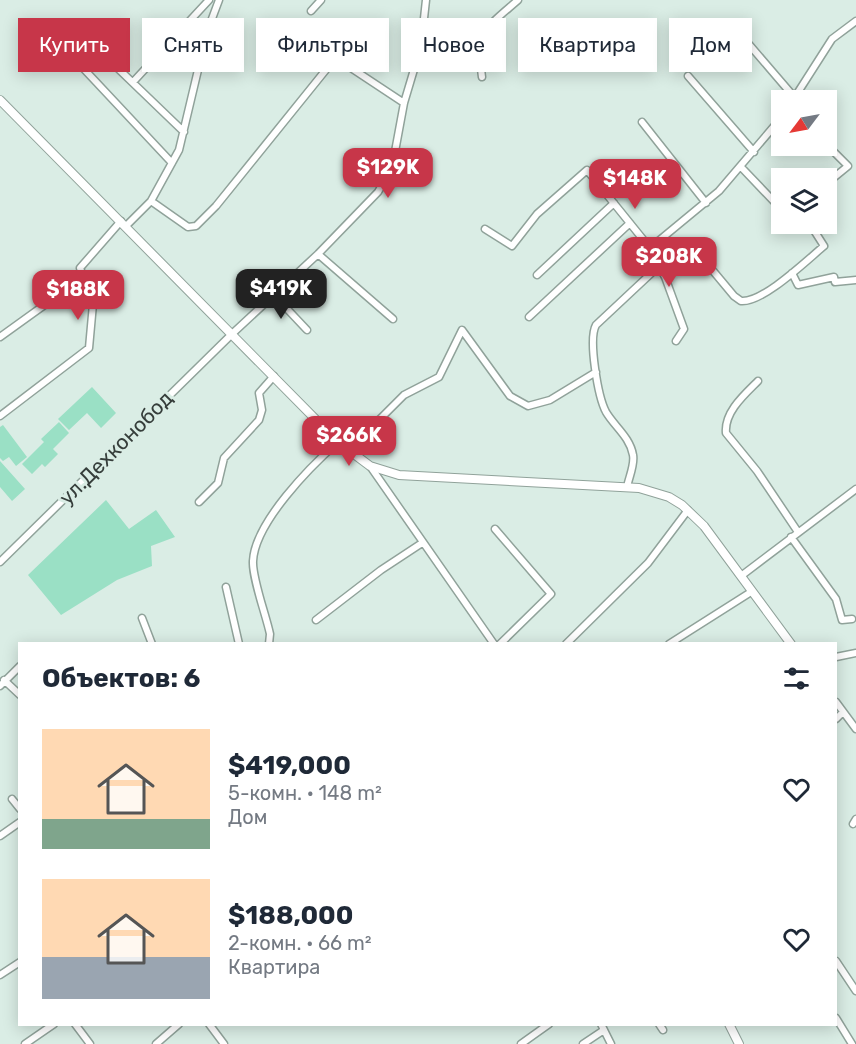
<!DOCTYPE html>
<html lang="ru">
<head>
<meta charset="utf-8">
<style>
	body { margin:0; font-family:Rubik,sans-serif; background:#f6f6f7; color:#1f2937; height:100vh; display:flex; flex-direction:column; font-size:22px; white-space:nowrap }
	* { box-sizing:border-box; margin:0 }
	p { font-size:20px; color:#747a83 }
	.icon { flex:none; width:33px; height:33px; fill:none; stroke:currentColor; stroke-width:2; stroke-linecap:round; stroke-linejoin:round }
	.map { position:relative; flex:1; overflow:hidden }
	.side { position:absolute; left:18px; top:642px; width:819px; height:384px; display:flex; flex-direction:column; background:#fff; border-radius:0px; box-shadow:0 3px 15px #0003 }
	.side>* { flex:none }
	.top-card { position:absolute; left:18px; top:18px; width:820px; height:54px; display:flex; gap:12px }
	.needle { width:39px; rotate:238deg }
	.buttons { position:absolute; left:771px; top:90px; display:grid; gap:12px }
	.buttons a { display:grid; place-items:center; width:66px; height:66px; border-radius:0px; background:#fff; box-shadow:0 3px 15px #0003; font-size:30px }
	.price { position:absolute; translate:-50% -51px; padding:0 14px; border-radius:12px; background:#c73649; color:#fff; font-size:20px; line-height:39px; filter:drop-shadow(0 2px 3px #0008) }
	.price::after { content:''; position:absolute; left:50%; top:36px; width:18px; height:14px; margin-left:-9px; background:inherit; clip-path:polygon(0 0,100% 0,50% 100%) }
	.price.selected { background:#222; color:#fff }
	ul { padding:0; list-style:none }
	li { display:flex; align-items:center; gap:18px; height:150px; padding:0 24px }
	li span { display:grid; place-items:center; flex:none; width:168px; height:120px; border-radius:0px; color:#555 }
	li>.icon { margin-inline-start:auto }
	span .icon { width:72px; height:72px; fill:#fffc; stroke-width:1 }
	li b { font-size:26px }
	h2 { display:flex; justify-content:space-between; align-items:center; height:72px; padding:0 24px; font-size:26px }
	.chip { padding:0 21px; border-radius:0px; background:#fff; box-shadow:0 3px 15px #0003; font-size:21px; line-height:54px }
	.chip.selected { background:#c73649; color:#fff }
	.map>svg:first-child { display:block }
	.green { fill:#9ae0c5 }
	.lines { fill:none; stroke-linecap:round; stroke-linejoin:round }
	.minor-casing { stroke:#90a29a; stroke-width:9 }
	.major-casing { stroke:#90a29a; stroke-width:10 }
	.minor { stroke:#fff; stroke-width:6 }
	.major { stroke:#fff; stroke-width:8 }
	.labels { text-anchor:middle; stroke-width:6; stroke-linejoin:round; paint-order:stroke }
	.street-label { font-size:21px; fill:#363e3b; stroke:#daede5 }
</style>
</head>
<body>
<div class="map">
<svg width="856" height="1044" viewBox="0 0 856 1044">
	<rect width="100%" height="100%" fill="#daede5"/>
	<path class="green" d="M 92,387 L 116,413 L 101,428 L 87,413 L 69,430 L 58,419 Z
		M 59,422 L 69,433 L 53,449 L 58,454 L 45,467 L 42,464 L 32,474 L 22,464 L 44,442 L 41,439 Z
		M 3,425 L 27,457 L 16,466 L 9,457 L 3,461 L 0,458 L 0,427 Z
		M 0,461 L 25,489 L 12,501 L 0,487 Z
		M 106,500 L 129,529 L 156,510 L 175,537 L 151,546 L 152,566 L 117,580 L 61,615 L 28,575 Z"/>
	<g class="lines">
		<defs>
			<path id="minor" d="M 311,11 L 321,0
				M 735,28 L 795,98
				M 105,56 L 184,132
				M 83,68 L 172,163
				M 688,76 L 754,152
				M 482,77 C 475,32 486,28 518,0
				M 133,82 L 209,0
				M 793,100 L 832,39 L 856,21
				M 642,122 L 706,203
				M 826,144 L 848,166 L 826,184
				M 741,167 L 782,210
				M 151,201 L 179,150 L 207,32 L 219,0
				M 126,226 L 151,201 L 188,227 L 196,226 L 216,206 L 333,61 L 339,60 L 404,103
				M 485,229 L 512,246 L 537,214 L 587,170 L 650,248 L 659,266
				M 650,248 L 719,191 L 782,117
				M 318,254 L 393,319
				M 792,273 L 798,285 L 834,277 L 835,282 L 856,280
				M 537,275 L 614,203
				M 665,277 L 684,329 L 676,341
				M 274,295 L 307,330
				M 529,317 L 630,223
				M 0,337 L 82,278
				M 758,381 C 745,394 724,412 726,433 L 757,471 L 798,532
				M 0,416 L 89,348 L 93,304 L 80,268 L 121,221
				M 345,448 L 379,420 L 404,395 L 439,377 L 462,330 L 510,396 L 528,406 L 550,400 L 596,372
				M 370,466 L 494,644
				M 627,487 C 629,477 635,464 633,455 C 630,437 614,426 606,412 C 598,397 588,339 596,325 L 659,266 L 665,277 L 699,254 L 734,296 L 741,301 C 763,303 807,260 824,246 L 810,224
				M 199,502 L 218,483 L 224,458 L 259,420 L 262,410 L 259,393 L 274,376
				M 495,529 L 551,594 L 500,644
				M 791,537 L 836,599 L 842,620 L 852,619
				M 0,562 L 233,333 L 318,254 L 378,192 L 389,173 L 394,157 L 404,103 L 421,46 L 426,0
				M 741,576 L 856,489
				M 226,587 L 239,644
				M 142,618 L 152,644
				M 316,620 L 381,570 L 422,543
				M 269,644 L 270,634 C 266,615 252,578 253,561 C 255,522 311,466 338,442
				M 566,644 L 648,563 L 688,510
				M 669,644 L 751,592
				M 836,657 L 856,653
				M 4,680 L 20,695
				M 0,686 L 20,666
				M 836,702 L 856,729
				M 836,719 L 843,712
				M 12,799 L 20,809
				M 853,824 L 856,819
				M 0,836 L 20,822
				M 836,961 L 856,991
				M 0,975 L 20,962
				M 836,1018 L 852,1044
				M 75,1024 L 90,1044
				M 209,1024 L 224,1044
				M 601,1024 L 611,1044
				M 659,1024 L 663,1030
				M 25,1044 L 54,1024
				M 156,1044 L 179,1024
				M 521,1044 L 549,1024
				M 583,1044 L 604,1030"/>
			<path id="major" d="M 0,100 L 338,442 L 370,466 L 399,475 L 639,488 L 669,497 L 682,505 L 704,526 L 791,644
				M 729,1024 L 739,1044"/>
		</defs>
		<use href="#minor" class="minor-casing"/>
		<use href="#major" class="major-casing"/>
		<use href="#minor" class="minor"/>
		<use href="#major" class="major"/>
	</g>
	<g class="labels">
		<g class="street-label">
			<text transform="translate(116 448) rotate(-45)" y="7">ул.Дехконобод</text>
		</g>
	</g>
</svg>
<div class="buttons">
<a><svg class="needle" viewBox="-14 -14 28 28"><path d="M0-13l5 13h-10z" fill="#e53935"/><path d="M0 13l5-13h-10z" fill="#747a83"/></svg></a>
<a><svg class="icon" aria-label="layers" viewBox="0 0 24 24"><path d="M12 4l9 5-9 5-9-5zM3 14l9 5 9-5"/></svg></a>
</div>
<b class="price" style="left:388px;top:199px">$129K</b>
<b class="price" style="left:635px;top:210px">$148K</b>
<b class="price" style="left:669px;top:288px">$208K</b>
<b class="price selected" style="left:281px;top:320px">$419K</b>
<b class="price" style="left:78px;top:321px">$188K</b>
<b class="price" style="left:349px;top:467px">$266K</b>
<div class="top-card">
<a class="chip selected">Купить</a>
<a class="chip">Снять</a>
<a class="chip">Фильтры</a>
<a class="chip">Новое</a>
<a class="chip">Квартира</a>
<a class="chip">Дом</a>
</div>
<section class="side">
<h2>Объектов: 6<svg class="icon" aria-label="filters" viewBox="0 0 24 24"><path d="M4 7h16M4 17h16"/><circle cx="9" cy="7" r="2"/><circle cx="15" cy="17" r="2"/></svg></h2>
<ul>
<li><span style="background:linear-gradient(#ffd9b3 75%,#7fa58c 0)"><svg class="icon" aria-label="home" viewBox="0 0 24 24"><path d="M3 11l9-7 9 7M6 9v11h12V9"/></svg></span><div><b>$419,000</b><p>5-комн. · 148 m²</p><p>Дом</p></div><svg class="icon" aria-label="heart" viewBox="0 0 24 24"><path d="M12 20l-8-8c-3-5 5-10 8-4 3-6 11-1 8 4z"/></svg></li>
<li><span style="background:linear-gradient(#ffd9b3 65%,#9aa5b1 0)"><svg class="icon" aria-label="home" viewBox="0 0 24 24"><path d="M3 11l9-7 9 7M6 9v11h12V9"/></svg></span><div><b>$188,000</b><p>2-комн. · 66 m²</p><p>Квартира</p></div><svg class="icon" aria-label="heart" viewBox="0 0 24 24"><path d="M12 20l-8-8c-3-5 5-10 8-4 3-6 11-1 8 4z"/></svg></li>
</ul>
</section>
</div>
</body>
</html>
